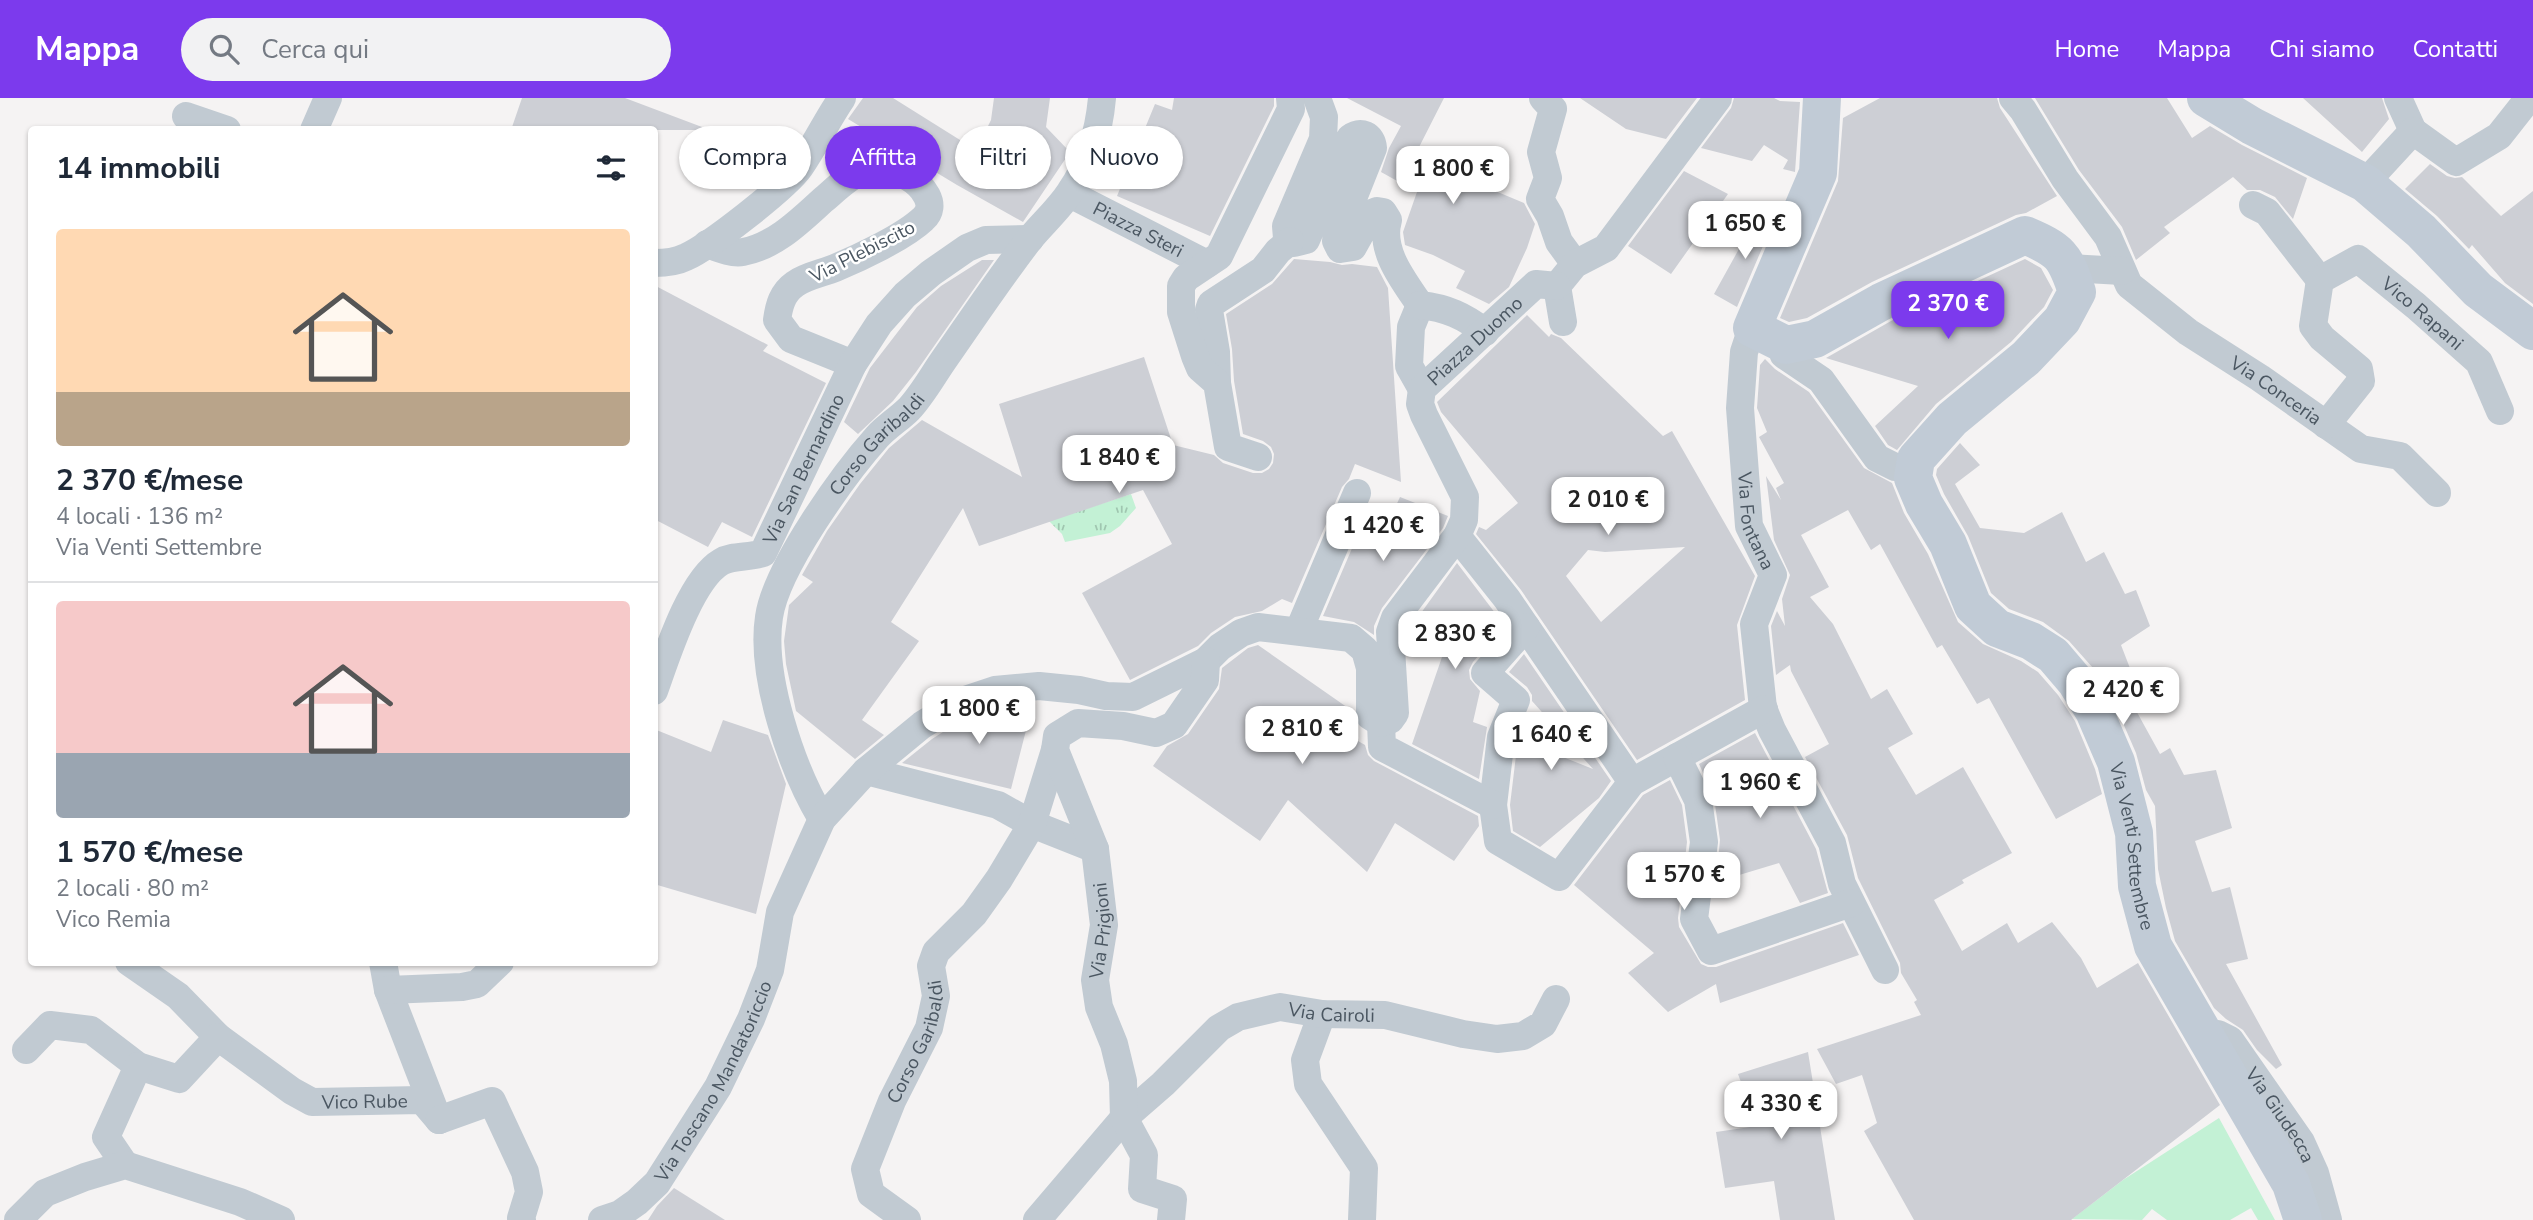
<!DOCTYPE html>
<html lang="it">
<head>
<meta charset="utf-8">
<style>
	body { margin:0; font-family:"Nunito Sans",sans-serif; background:#f2f2f3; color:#1f2937; height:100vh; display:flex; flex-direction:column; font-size:26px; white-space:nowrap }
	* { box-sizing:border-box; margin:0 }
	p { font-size:23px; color:#747a83 }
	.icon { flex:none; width:38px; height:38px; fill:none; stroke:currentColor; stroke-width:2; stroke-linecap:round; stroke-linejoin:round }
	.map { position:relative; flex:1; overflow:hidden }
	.details { position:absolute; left:28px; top:28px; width:630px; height:840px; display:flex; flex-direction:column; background:#fff; border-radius:7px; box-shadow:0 2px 5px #0004 }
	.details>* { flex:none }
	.banner { position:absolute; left:679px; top:28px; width:665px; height:63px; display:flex; gap:14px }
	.price { position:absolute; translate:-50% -60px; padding:0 16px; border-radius:14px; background:#fff; color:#222; font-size:23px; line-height:46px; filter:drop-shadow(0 2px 4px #0008) }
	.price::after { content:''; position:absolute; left:50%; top:42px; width:21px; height:16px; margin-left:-10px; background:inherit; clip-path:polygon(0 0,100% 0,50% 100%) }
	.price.selected { background:#7c3aed; color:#fff }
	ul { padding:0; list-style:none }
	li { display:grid; align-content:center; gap:14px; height:371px; padding:0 28px }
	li+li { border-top:2px solid #e0e1e3 }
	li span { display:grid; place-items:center; height:217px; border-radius:7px; color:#555 }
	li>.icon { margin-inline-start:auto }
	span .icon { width:126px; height:126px; fill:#fffc; stroke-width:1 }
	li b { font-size:30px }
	h2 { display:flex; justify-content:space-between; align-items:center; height:84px; padding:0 28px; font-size:30px }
	.chip { padding:0 24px; border-radius:32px; background:#fff; box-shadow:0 2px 5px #0004; font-size:24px; line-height:63px }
	.chip.selected { background:#7c3aed; color:#fff }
	header { display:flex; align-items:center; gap:42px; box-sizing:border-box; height:98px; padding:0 35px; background:#7c3aed; color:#fff }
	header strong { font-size:33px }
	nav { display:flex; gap:38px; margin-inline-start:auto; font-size:24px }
	.search { width:490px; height:63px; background:#f2f2f3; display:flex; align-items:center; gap:18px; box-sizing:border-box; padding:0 24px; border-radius:38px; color:#747a83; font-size:26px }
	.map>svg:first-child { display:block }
	.grass { fill:url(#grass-tufts) }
	.garden { fill:#c3f1d5 }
	.building { fill:#cdcfd5; fill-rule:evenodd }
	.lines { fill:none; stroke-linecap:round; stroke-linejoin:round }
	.street { stroke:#c1cad2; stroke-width:28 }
	.secondary { stroke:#c1cbd6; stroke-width:38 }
	.labels { text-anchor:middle; stroke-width:5; stroke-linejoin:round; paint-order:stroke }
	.street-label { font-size:19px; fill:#4a5661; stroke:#fff }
</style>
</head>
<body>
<header>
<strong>Mappa</strong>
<div class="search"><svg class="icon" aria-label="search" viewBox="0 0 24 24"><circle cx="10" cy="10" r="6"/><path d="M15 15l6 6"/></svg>Cerca qui</div>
<nav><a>Home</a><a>Mappa</a><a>Chi siamo</a><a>Contatti</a></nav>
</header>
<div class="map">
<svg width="2533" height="1122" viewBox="0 0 2533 1122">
	<defs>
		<pattern id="grass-tufts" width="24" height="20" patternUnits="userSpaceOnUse" patternTransform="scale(1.75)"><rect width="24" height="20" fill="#c3f1d5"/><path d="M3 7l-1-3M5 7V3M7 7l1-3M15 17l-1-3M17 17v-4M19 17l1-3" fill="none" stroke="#a0c6b0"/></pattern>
	</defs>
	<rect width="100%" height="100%" fill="#f5f3f3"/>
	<path class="grass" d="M 1131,396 L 1136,410 L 1120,428 L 1110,435 L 1065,444 L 1062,436 L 1049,423 Z"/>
	<path class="garden" d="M 2219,1020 L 2275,1122 L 2258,1122 L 2251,1110 L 2230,1122 L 2167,1122 L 2152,1111 L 2142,1122 L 2072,1121 L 2123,1082 Z"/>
	<path class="building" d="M 522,0 L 625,0 L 702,29 L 701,32 L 511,32 Z
		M 863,0 L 893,0 L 976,52 L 991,22 L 994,0 L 1050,0 L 1046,29 L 1070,54 L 1023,124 L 957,87 L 848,21 Z
		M 1174,0 L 1274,0 L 1274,8 L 1210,138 L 1117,98 L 1155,6 L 1172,12 Z
		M 1347,0 L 1444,0 L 1414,59 L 1524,105 L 1535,126 L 1527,150 L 1509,189 L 1489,206 L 1456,190 L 1465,173 L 1433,157 L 1405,147 L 1403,134 L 1417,94 L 1381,74 L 1389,50 L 1401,28 Z
		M 1580,0 L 1697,0 L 1666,41 L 1626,31 Z
		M 1734,0 L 1774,0 L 1780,3 L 1800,4 L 1795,74 L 1783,71 L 1788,62 L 1764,47 L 1752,63 L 1701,50 L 1731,10 Z
		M 1880,0 L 1997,0 L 2000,10 L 2057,98 L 2026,115 L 2016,117 L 1872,184 L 1807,220 L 1789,224 L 1780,220 L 1838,83 L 1843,20 Z
		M 2035,0 L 2167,0 L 2192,40 L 2210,28 L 2242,47 L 2307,80 L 2293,121 L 2275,99 L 2260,92 L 2247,92 L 2233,79 L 2164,129 L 2170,135 L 2136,162 L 2122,129 L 2079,72 Z
		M 2303,0 L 2382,0 L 2389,21 L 2362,54 Z
		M 2430,66 L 2447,78 L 2455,80 L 2462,79 L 2501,118 L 2533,93 L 2533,206 L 2505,185 L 2472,147 L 2469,151 L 2437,118 L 2405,91 Z
		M 1684,73 L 1728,96 L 1671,176 L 1628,148 Z
		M 1760,113 L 1775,120 L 1737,209 L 1714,196 Z
		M 1294,161 L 1330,164 L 1342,167 L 1352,166 L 1377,169 L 1388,190 L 1401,384 L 1355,366 L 1349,381 L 1342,389 L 1292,505 L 1282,501 L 1262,513 L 1235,519 L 1211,535 L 1198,548 L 1130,582 L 1082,495 L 1172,446 L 1143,392 L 979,448 L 963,410 L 891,524 L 919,543 L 862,622 L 884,637 L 855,661 L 796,613 L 786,566 L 784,543 L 789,507 L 813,484 L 802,477 L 827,433 L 860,386 L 889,350 L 922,322 L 1022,379 L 999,306 L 1144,259 L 1173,347 L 1214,357 L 1223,365 L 1253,375 L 1262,375 L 1269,371 L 1273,365 L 1274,356 L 1271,349 L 1263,343 L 1243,336 L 1234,283 L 1232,251 L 1226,216 L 1272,186 Z
		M 2025,161 L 2041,170 L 2053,192 L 2044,209 L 2011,244 L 1936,306 L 1897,352 L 1888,347 L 1875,328 L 1918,288 L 1826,260 L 1891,223 Z
		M 982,162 L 994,162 L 916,274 L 893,303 L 858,336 L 844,324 L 870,270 L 917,209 L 941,188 Z
		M 654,187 L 768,247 L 763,253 L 826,285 L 752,439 L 722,424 L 708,449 L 654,421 Z
		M 1527,217 L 1549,239 L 1551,236 L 1561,240 L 1663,338 L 1672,333 L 1755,478 L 1737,527 L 1745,602 L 1637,662 L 1521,492 L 1476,436 L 1479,429 L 1486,432 L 1518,405 L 1441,314 L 1437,304 ZM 1685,449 L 1601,524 L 1566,478 L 1588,452 L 1605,454 Z
		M 1765,261 L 1775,271 L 1809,294 L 1864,370 L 1892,385 L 1904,415 L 1928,456 L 1958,524 L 1983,546 L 2021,563 L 2038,574 L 2058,597 L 2075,623 L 2095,671 L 2102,696 L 2056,721 L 1989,600 L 1977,606 L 1942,547 L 1937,550 L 1880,446 L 1871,452 L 1848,412 L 1801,437 L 1829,489 L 1810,499 L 1833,526 L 1871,601 L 1887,591 L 1913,636 L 1888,650 L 1916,697 L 1963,669 L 2012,755 L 1962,782 L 1964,785 L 1934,802 L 1962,853 L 2007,825 L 2018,845 L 2052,824 L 2081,860 L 2097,890 L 2138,865 L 2220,1007 L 2071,1122 L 1914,1122 L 1864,1033 L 1877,1025 L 1862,977 L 1836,986 L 1817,951 L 1921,917 L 1914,904 L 1917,902 L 1901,875 L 1900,865 L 1858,780 L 1847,737 L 1805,659 L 1829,646 L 1791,573 L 1790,567 L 1776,577 L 1771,528 L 1777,513 L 1785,528 L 1782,501 L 1790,477 L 1774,442 L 1766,378 L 1781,402 L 1776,390 L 1784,385 L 1759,339 L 1767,334 L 1757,310 L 1760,267 Z
		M 1960,345 L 1980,367 L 1955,386 L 1980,430 L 2024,435 L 2062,414 L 2086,464 L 2104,454 L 2125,496 L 2136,492 L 2150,528 L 2121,547 L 2133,578 L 2125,583 L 2137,605 L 2133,607 L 2160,656 L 2170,650 L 2184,677 L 2216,672 L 2232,730 L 2195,743 L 2212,794 L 2230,789 L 2248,861 L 2226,866 L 2282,967 L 2276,971 L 2257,952 L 2243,932 L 2226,921 L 2214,910 L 2175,843 L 2166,810 L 2158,771 L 2155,708 L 2146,692 L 2136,655 L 2113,602 L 2093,570 L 2069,543 L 2043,524 L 2009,511 L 1991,495 L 1968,438 L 1944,396 L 1936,377 L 1937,371 Z
		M 1400,399 L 1448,418 L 1443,430 L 1382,510 L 1374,528 L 1374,537 L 1354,524 L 1323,518 L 1362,427 L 1383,436 Z
		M 1457,465 L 1505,528 L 1473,564 L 1469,572 L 1470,581 L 1480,593 L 1473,624 L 1487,629 L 1479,681 L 1412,646 L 1442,559 L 1408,533 Z
		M 1258,547 L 1351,612 L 1337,631 L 1365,647 L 1368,657 L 1374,663 L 1478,718 L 1479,728 L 1454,763 L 1395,725 L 1367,774 L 1288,702 L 1260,743 L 1153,668 L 1167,648 L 1188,636 L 1219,591 L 1222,570 L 1248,550 Z
		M 1524,556 L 1611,683 L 1599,700 L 1540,749 L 1513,733 L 1510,707 L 1518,641 L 1593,671 L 1532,603 L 1532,597 L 1527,589 L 1509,574 Z
		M 1033,605 L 1011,691 L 902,665 L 932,641 L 968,618 L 998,608 Z
		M 723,622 L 768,637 L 786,686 L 756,816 L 654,786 L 654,631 L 711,654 Z
		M 1755,635 L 1816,751 L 1828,795 L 1800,805 L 1779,765 L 1716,784 L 1720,742 L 1714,699 L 1699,666 Z
		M 1670,682 L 1682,707 L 1687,744 L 1681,794 L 1674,796 L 1680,803 L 1678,820 L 1679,829 L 1701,866 L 1708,869 L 1716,869 L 1843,825 L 1859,857 L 1720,905 L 1716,886 L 1668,914 L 1628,875 L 1654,855 L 1574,787 L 1643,697 Z
		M 1808,954 L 1835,1122 L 1780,1122 L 1774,1083 L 1725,1090 L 1716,1034 L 1757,1028 L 1738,976 Z
		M 674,1090 L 725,1122 L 648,1122 L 657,1108 Z"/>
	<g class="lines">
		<g class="street">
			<path d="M 1317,0 L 1324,19 L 1323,41 L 1286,128 L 1287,140 L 1294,145 L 1306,142 L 1350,40 C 1361,32 1372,37 1373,50 L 1336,143 L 1340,151 L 1353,149 L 1372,115 L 1377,113 L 1383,114 L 1388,122 C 1379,153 1404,183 1420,207"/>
			<path d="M 1543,0 L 1553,11 L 1541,54 L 1548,80 L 1540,101 L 1550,118 L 1559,144 L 1575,166"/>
			<path id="s1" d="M 2013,0 L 2023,12 L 2065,81 L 2108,139 L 2129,187 L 2188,234 L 2260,280 L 2361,351 L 2400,358 L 2437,395"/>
			<path d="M 2398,0 L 2413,33"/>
			<path d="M 186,18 L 227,32"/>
			<path d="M 314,32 L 328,0"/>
			<path d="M 2365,85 L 2413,33 L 2456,64 L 2499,38 L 2529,0"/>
			<path id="s2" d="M 1070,96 L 1207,166"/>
			<path d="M 2253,107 L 2267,114 L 2320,182"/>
			<path d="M 707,146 C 718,150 731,156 743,154 C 775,148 800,123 823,102 C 834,93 847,79 861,74 C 873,70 897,73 908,79 C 922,87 939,107 923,121 C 904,139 859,160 835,170 C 823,175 806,178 795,186 C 782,195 779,208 777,222 L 791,241 L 853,266"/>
			<path d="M 654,165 C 665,165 676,164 686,159 C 709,149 786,89 800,69 C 815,47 827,22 842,0"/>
			<path d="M 2069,170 L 2122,173"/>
			<path d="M 1420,207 L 1411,229 L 1409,268 L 1422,291"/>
			<path d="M 1420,207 C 1447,210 1464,218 1485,234"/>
			<path d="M 1563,224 L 1557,188 L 1575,166 L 1606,150 L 1718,0"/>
			<path id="s3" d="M 1752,230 L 1744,254 L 1740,310 L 1749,428 L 1773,477 L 1754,526 L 1763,610 L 1772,632 L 1832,745 L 1842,786 L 1885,872"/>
			<path d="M 1786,247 L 1784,257 L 1821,282 L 1877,360 L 1895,369"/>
			<path d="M 1217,285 L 1216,254 L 1209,212 L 1211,206 L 1263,172 L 1278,153 L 1290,143"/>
			<path id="s4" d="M 2326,327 L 2361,283 L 2359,271 L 2322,240 L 2313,228 L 2320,182 L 2358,161 L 2416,208 L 2479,264 L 2500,313"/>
			<path d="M 1258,359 L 1228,349 L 1217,285 L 1200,270 L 1195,258 L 1181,214 L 1181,188 L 1186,180 L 1219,158 L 1291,11 L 1290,0"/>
			<path d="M 1457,438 L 1507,501 L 1632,684"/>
			<path d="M 1526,529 L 1485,575 L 1516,602 L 1501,639 L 1493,707 L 1498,743 L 1559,779 L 1632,684 L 1764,611"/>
			<path d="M 1299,532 L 1357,395"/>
			<path id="s5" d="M 654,593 C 666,560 690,482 721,464 C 733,457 749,460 763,455 L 853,266 L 879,226 L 905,197 L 931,175 L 967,150 L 986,142 L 1030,141"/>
			<path d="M 1381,625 L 1382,649 L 1493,707"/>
			<path d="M 1677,659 L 1698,702 L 1704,744 L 1694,821 L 1711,853 L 1851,805"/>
			<path d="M 866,673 L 998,707 L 1032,726 L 1095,751"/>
			<path id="s6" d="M 822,721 C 792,671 760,578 769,519 C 776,470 844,376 877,339 C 887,328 899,321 909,311 C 922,297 932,279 943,263 C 971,223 999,181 1029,142 C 1042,126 1059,111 1070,94 C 1090,65 1099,34 1102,0"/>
			<path id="s7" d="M 129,864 L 178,898 L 218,939 L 292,993 L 312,1004 L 422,1002 L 439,1022"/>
			<path d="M 383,864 L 388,892 L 436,1016"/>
			<path d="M 388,892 L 462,889 L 477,886 L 500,864"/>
			<path d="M 1322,916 L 1305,962 L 1308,986 L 1364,1070 L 1362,1122"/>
			<path id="s8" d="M 2207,941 L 2218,936 L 2230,942 L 2301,1044 L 2315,1075 L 2328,1122"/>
			<path d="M 26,952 L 50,927 L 91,932 L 138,968 L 179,981 L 218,939"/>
			<path d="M 439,1022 L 492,1003 L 525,1074 L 529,1094 L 521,1120 L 522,1122"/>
			<path d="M 125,1067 L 106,1039 L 138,968"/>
			<path d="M 18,1122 L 45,1095 L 85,1079 L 125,1067 L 240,1104 L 281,1122"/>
			<path id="s9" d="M 602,1122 L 620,1116 L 637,1104 L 657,1085 L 718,989 L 751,921 L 770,872 L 780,814 L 822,721 L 866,673 L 922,627 L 959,604 L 995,592 L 1039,588 L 1079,592 L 1106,598 L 1133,599 L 1206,563 L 1220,549 L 1241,535 L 1258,529 L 1351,540 L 1365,552 L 1370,570 L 1370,618 L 1381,625 L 1390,622 L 1395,615 L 1390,534 L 1395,520 L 1457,438 L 1464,422 L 1465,399 L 1424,317 L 1420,306 L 1422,291 L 1536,186 L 1557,188"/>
			<path id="s10" d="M 907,1122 L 871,1096 L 865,1071 L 892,1003 L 929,930 L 936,898 L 931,868 L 936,854 L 974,816 L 999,781 L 1032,726 L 1055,652"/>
			<path id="s11" d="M 1037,1122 L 1124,1020 L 1163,986 L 1219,930 L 1238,919 L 1280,909 L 1322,916 L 1385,917 L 1463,936 L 1497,941 L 1523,938 L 1543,926 L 1556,901"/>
			<path id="s12" d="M 1171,1122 L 1173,1101 L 1142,1091 L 1144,1057 L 1124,1020 L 1123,983 L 1114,946 L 1099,909 L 1095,882 L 1104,827 L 1095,751 L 1055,652 L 1057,638 L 1078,625 L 1123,628 L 1156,635 L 1174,627 L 1205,582 L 1206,563"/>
		</g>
		<g class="secondary">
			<path id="s13" d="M 1822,0 L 1818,75 L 1752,230 L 1786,247 L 1815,241 L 1881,204 L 2025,137 C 2060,152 2065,157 2077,194 L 2062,222 L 2026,260 L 1952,321 L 1916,361 L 1913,380 L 1924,406 L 1948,446 L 1973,508 L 1997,530 L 2031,543 L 2053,557 L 2076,584 L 2094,613 L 2116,664 L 2134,735 L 2137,788 L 2153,848 L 2291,1086 L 2303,1122"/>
			<path d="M 2206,0 L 2252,28 L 2365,85 L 2421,133 L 2478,192 L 2533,233"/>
		</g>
	</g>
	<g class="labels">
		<g class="street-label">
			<text dy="7" stroke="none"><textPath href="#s2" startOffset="77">Piazza Steri</textPath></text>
			<text transform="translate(862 153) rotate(-27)" y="7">Via Plebiscito</text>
			<text dy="7" stroke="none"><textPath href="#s4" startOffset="306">Vico Rapani</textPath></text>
			<text dy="7" stroke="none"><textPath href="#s9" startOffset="1612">Piazza Duomo</textPath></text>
			<text dy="7" stroke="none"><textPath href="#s1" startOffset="402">Via Conceria</textPath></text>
			<text dy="7" stroke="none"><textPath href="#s6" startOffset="418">Corso Garibaldi</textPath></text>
			<text dy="7" stroke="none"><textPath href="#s5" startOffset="284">Via San Bernardino</textPath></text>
			<text dy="7" stroke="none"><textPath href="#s3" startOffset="196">Via Fontana</textPath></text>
			<text dy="7" stroke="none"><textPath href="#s13" startOffset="1328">Via Venti Settembre</textPath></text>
			<text dy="7" stroke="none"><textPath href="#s12" startOffset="322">Via Prigioni</textPath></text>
			<text dy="7" stroke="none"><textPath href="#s11" startOffset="382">Via Cairoli</textPath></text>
			<text dy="7" stroke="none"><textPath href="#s10" startOffset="208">Corso Garibaldi</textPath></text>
			<text dy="7" stroke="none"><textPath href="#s9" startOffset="184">Via Toscano Mandatoriccio</textPath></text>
			<text dy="7" stroke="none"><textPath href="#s7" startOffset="284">Vico Rube</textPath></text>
			<text dy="7" stroke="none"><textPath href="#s8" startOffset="116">Via Giudecca</textPath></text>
		</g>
	</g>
</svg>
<b class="price" style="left:1453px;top:108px">1 800 €</b>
<b class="price" style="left:1745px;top:163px">1 650 €</b>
<b class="price selected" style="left:1948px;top:243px">2 370 €</b>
<b class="price" style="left:1119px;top:397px">1 840 €</b>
<b class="price" style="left:1608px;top:439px">2 010 €</b>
<b class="price" style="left:1383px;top:465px">1 420 €</b>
<b class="price" style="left:1455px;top:573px">2 830 €</b>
<b class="price" style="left:2123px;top:629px">2 420 €</b>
<b class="price" style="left:979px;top:648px">1 800 €</b>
<b class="price" style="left:1302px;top:668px">2 810 €</b>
<b class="price" style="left:1551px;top:674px">1 640 €</b>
<b class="price" style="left:1760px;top:722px">1 960 €</b>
<b class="price" style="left:1684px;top:814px">1 570 €</b>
<b class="price" style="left:1781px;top:1043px">4 330 €</b>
<div class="banner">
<a class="chip">Compra</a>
<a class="chip selected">Affitta</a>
<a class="chip">Filtri</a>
<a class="chip">Nuovo</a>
</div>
<section class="details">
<h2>14 immobili<svg class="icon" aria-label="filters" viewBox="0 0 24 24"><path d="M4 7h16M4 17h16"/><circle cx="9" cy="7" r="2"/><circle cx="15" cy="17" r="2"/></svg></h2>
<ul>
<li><span style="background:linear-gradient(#ffd9b3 75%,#b9a48a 0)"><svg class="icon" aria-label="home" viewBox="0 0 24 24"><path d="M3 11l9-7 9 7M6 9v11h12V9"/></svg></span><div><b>2 370 €/mese</b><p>4 locali · 136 m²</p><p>Via Venti Settembre</p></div></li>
<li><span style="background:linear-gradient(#f6c9c9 70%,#9aa5b1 0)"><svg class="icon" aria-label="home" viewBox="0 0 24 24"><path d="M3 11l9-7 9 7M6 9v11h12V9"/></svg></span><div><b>1 570 €/mese</b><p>2 locali · 80 m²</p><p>Vico Remia</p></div></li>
</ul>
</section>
</div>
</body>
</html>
